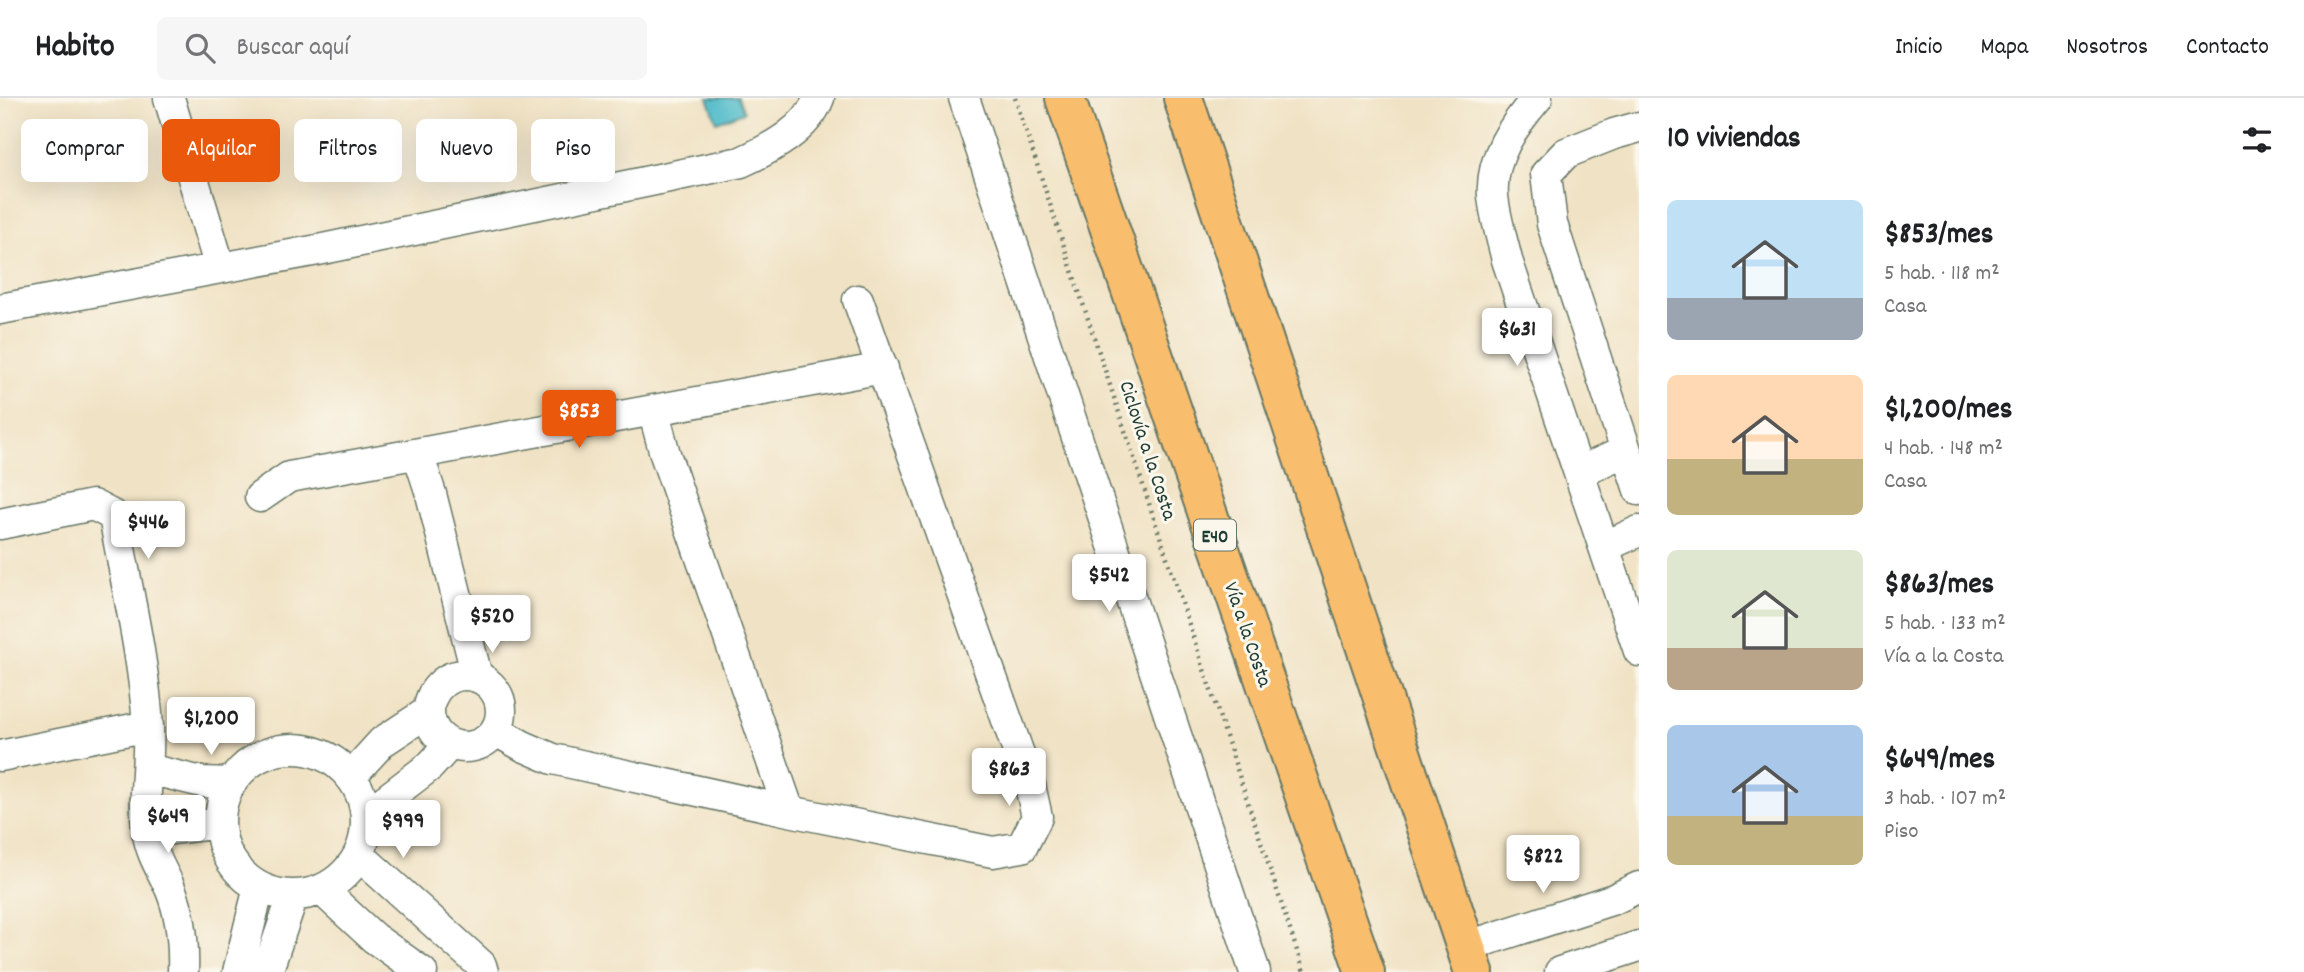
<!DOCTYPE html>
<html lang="es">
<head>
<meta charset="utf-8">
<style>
	body { margin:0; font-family:Dekko,sans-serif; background:#f6f6f6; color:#202124; height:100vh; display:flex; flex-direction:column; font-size:26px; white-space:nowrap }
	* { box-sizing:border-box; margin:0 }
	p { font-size:23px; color:#757577 }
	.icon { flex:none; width:38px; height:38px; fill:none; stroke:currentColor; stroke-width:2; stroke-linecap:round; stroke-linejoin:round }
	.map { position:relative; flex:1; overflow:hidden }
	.drawer { display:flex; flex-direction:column; background:#fff; width:665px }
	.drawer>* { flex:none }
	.guide { position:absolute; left:21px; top:21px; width:665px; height:63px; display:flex; gap:14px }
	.price { position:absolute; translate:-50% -60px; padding:0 16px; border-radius:7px; background:#fff; color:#222; font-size:23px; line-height:46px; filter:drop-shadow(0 2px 4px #0008) }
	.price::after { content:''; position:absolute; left:50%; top:42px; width:21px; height:16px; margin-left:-10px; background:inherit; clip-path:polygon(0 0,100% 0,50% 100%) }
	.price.current { background:#ea580c; color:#fff }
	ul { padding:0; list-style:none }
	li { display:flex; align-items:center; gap:21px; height:175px; padding:0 28px }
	li span { display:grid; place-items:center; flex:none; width:196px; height:140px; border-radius:10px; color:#555 }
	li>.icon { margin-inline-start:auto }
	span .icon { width:84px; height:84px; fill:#fffc; stroke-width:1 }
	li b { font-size:30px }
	h2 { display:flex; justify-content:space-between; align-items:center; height:84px; padding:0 28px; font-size:30px }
	.pill { padding:0 24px; border-radius:10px; background:#fff; box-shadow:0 7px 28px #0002; font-size:24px; line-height:63px }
	.pill.current { background:#ea580c; color:#fff }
	header { display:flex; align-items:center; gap:42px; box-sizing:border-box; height:98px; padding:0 35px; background:#fff; border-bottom:2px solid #e0e0e0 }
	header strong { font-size:33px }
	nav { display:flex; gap:38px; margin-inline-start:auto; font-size:24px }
	.search { width:490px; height:63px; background:#f6f6f6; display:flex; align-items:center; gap:18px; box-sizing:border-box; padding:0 24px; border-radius:10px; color:#757577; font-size:26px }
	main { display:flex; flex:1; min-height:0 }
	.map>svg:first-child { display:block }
	.water { fill:#4fbbc9; stroke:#377c7e; stroke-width:2 }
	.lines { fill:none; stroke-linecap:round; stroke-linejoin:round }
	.minor-casing { stroke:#687766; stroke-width:33 }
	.highway-casing { stroke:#687766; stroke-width:42 }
	.path { stroke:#687766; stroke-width:4.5; stroke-dasharray:2 5; stroke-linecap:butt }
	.minor { stroke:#fff; stroke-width:30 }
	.highway { stroke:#f9be6d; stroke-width:38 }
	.labels { text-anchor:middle; stroke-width:6; stroke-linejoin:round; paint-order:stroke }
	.shield { fill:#fbf7ec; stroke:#61756b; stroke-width:2 }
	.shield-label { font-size:19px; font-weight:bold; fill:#1f3d34 }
	.street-label { font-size:21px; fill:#1f3d34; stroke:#fbf7ec }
</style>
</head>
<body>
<header>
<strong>Habito</strong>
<div class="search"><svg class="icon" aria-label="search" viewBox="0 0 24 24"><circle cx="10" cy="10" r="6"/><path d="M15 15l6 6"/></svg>Buscar aquí</div>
<nav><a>Inicio</a><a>Mapa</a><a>Nosotros</a><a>Contacto</a></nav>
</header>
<main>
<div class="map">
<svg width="1639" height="874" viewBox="0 0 1639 874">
	<rect width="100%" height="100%" fill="#fbf7ec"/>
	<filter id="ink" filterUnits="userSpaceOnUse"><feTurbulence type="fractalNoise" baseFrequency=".0143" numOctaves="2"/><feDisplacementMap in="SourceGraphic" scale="14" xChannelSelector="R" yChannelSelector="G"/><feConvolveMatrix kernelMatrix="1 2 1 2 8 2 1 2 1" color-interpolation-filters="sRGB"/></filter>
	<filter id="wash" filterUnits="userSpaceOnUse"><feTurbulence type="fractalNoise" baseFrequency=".00686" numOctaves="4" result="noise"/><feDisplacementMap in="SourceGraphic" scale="28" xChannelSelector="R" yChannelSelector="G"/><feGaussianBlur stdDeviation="1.57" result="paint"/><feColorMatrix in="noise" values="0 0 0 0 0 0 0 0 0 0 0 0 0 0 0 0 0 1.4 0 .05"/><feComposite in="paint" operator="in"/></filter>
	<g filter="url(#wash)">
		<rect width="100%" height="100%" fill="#f0e2c4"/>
		<path class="water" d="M 708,0 L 738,0 L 744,14 L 717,24 Z"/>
	</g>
	<g filter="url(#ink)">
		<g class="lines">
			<defs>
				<path id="minor" d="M 169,0 L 220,170
					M 964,0 L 1255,874
					M 1537,0 C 1514,27 1490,60 1493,98 C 1495,119 1502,141 1507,162 L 1639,553
					M 1639,29 L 1614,36 L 1566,55 L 1546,76 L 1552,126 L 1639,392
					M 0,211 L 318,152 L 741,64 C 770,51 807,32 819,0
					M 653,312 L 665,356 L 789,713
					M 418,356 L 431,396 L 477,578
					M 1579,374 L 1626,353
					M 260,399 L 289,379 L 883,270
					M 0,426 L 93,407 L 114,418 C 126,486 144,561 148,629 C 150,665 142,701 148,736 C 151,756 162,772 170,790 C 181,816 184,846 183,874
					M 1604,449 L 1639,433
					M429 613a36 36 0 1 1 72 0a36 36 0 1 1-72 0Z
					M 496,633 L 523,648 L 553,661 L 789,713 L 993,754 L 1022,749 L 1037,719 L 1030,687 L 858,202
					M220 724a73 73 0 1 1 146 0a73 73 0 1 1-146 0Z
					M 0,658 L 148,628
					M 148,671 L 202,684 L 231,685
					M 351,678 L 382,644 L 429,613
					M 366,717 L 430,668 L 450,646
					M 147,734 L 220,725
					M 359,757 L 481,867 L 483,874
					M 322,792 L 374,840 L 422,874
					M 1465,849 L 1614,801 L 1639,789
					M 238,874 L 259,789
					M 267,874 L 293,798
					M 1560,874 L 1639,848"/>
				<path id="highway" d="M 1065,0 L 1365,874
					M 1183,0 L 1474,874"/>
			</defs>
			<use href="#minor" class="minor-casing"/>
			<use href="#highway" class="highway-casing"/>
			<path class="path" d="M 1015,0 L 1304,874"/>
			<use href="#minor" class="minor"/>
			<use href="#highway" class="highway"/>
		</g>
	</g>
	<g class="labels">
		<rect class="shield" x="1194" y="421.5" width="42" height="31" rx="5"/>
		<g class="shield-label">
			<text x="1215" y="444">E40</text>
		</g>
		<g class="street-label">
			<text transform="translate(1149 352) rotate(72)" y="7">Ciclovía a la Costa</text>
			<text transform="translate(1249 536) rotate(71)" y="7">Vía a la Costa</text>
		</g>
	</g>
</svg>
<b class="price" style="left:1517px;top:270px">$631</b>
<b class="price current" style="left:579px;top:352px">$853</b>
<b class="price" style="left:148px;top:463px">$446</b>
<b class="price" style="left:1109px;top:516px">$542</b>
<b class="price" style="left:492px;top:557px">$520</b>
<b class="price" style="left:211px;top:659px">$1,200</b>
<b class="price" style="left:1009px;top:710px">$863</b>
<b class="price" style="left:168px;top:757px">$649</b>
<b class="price" style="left:403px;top:762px">$999</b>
<b class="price" style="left:1543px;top:797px">$822</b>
<div class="guide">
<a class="pill">Comprar</a>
<a class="pill current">Alquilar</a>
<a class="pill">Filtros</a>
<a class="pill">Nuevo</a>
<a class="pill">Piso</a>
</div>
</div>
<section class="drawer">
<h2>10 viviendas<svg class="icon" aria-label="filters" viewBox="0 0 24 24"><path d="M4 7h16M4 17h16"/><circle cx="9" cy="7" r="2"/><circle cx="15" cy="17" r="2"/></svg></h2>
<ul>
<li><span style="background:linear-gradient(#bfe0f5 70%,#9aa5b1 0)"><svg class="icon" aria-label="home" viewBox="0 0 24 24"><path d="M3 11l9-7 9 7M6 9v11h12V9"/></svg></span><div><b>$853/mes</b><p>5 hab. · 118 m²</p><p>Casa</p></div></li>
<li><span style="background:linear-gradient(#ffd9b3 60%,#c2b280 0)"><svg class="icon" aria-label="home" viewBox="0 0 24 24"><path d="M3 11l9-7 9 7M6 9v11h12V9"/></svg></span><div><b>$1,200/mes</b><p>4 hab. · 148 m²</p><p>Casa</p></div></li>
<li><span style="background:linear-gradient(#dfe7d0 70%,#b9a48a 0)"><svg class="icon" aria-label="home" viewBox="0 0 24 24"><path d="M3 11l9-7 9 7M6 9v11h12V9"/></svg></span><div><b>$863/mes</b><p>5 hab. · 133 m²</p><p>Vía a la Costa</p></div></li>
<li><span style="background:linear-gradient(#a9c7e8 65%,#c2b280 0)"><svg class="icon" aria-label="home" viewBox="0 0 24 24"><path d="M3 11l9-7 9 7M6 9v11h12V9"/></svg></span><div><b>$649/mes</b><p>3 hab. · 107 m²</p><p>Piso</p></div></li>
</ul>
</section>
</main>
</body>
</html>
